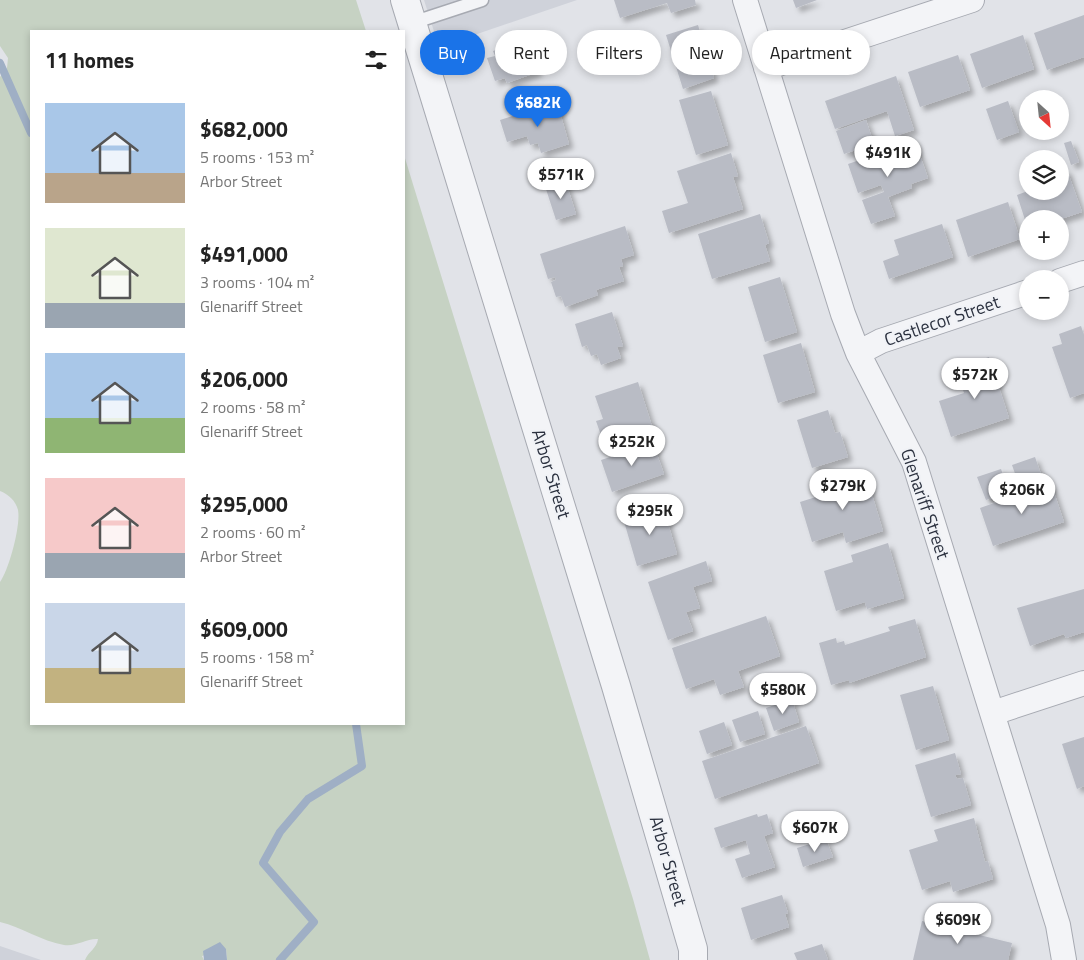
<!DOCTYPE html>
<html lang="en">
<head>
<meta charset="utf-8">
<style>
	body { margin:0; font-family:"Titillium Web",sans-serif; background:#f6f6f6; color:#222; height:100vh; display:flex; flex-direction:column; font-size:19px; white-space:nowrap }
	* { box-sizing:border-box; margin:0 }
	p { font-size:16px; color:#767676 }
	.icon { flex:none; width:28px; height:28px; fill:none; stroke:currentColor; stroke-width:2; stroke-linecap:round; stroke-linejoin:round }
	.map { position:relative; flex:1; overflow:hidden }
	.side { position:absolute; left:30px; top:30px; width:375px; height:695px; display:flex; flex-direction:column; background:#fff; border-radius:0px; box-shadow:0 2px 8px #0003 }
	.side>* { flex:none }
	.guide { position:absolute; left:420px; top:30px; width:475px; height:45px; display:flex; gap:10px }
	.needle { width:32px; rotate:153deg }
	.fabs { position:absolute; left:1019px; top:90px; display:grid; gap:10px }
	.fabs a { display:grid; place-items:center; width:50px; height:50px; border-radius:50%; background:#fff; box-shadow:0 2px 8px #0003; font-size:25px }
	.price { position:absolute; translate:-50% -42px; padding:0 11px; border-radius:18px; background:#fff; color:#222; font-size:16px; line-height:32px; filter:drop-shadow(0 1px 2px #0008) }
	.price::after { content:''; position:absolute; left:50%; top:30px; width:15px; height:11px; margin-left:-8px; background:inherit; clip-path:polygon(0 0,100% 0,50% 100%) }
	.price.current { background:#1a73e8; color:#fff }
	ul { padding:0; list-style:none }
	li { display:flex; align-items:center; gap:15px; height:125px; padding:0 15px }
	li span { display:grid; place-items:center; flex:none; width:140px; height:100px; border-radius:0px; color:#555 }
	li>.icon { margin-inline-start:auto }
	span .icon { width:60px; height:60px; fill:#fffc; stroke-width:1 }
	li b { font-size:21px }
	h2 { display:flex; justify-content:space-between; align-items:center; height:60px; padding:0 15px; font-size:21px }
	.tag { padding:0 18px; border-radius:22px; background:#fff; box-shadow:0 2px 8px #0003; font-size:18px; line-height:45px }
	.tag.current { background:#1a73e8; color:#fff }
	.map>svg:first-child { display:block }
	.built { fill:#cfd2da }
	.green { fill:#c6d2c3 }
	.water { fill:#9fafc5 }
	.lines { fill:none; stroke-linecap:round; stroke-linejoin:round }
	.stream { stroke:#9fafc5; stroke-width:8 }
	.building { fill:#b9bcc5; filter:url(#shadow) }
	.service-casing { stroke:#a7aab2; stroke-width:15 }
	.minor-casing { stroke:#a7aab2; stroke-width:26 }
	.tertiary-casing { stroke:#a7aab2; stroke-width:30 }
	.service { stroke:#f3f4f7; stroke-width:12 }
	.minor { stroke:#f3f4f7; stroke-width:24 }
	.tertiary { stroke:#f3f4f7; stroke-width:28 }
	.labels { text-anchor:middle; stroke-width:4; stroke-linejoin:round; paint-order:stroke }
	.street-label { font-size:18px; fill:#2b313f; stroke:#f0f2f6 }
</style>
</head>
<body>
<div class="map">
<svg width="1084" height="960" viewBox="0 0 1084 960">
	<defs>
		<filter id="shadow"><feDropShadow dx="4.5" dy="4.5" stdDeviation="2.5" flood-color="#0004"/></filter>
	</defs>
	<rect width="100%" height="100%" fill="#e1e3e8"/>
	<path class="built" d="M 424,0 L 577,0 L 439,47 Z
		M 0,946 L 41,960 L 0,960 Z"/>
	<path class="green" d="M 0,0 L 356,0 L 366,31 L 31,31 L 31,724 L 404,724 L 404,155 L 633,899 L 650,960 L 227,960 L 226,949 L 202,956 L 204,960 L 85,960 C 88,952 97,948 98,939 C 87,938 76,947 64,945 C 41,941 22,927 0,922 L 0,582 C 9,570 21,525 18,510 C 16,501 8,494 0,491 L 0,77 L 7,68 L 8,58 L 0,46 Z"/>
	<path class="water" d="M 220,942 L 226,949 L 227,960 L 204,960 L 203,951 Z"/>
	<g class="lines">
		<path class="stream" d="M 0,63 L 31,133
			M 280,960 L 314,922 L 263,863 L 280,832 L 308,799 L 362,766 L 356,724"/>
	</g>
	<path class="building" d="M 614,0 L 695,0 L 696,5 L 671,13 L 667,3 L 620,18 Z
		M 793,0 L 817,0 L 796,8 Z
		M 1084,15 L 1084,57 L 1047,70 L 1034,33 Z
		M 698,25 L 714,78 L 683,89 L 666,35 Z
		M 1023,35 L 1034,69 L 982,88 L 970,54 Z
		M 533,37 L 538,51 L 534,53 L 538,72 L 507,83 L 505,78 L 495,81 L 487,58 L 495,56 L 493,51 Z
		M 958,55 L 970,90 L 920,107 L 908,72 Z
		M 896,76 L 914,130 L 895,136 L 887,111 L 835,129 L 825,101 Z
		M 711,91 L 728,145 L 696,155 L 679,100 Z
		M 1008,101 L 1019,132 L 997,140 L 986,109 Z
		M 557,102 L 569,144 L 541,153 L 538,143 L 530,145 L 527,136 L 507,142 L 500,120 Z
		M 866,120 L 874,144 L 844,154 L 836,131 Z
		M 915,141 L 928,178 L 911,184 L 912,188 L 888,197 L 895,216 L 871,224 L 862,200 L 884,192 L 881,185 L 858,193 L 848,164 Z
		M 1071,141 L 1079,162 L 1071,165 L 1064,143 Z
		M 731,153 L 738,176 L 733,177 L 743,209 L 669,233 L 662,211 L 688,203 L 677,171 Z
		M 1067,170 L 1082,212 L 1061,219 L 1028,219 L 1027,226 L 1017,195 L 1028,191 L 1060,191 L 1060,172 Z
		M 565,179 L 576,214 L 556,220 L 545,186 Z
		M 1008,202 L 1020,239 L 968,257 L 956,220 Z
		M 760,214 L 769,243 L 765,245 L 770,261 L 712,279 L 698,234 Z
		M 942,224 L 953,257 L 889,279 L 883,261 L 899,255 L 894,240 Z
		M 625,226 L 634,255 L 621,259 L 623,266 L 619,267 L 624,281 L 596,290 L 598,295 L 565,307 L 561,296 L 556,297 L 551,282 L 556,280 L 555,277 L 548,279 L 540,254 Z
		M 780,277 L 797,332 L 765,342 L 748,287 Z
		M 612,312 L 623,346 L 617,347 L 621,358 L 601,365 L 597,354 L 591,356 L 587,345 L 582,347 L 575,324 Z
		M 1081,326 L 1084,335 L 1084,393 L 1070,398 L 1052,347 L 1062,344 L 1059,334 Z
		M 801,343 L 815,392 L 778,403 L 763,355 Z
		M 989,357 L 1009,418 L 951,437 L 939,401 L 964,393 L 956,368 Z
		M 638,382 L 652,426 L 603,441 L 596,421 L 603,419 L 595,396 Z
		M 828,410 L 835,433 L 840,432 L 848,457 L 812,468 L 797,420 Z
		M 653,443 L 664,474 L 612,492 L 601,460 Z
		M 1035,457 L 1043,480 L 1020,488 L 1012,465 Z
		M 1001,469 L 1009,492 L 986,500 L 977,477 Z
		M 865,471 L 883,531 L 846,543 L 843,532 L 812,542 L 800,502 L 832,492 L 829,482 Z
		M 1051,483 L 1064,522 L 993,546 L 980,508 Z
		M 663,506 L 677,554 L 637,566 L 623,518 Z
		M 888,543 L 904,598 L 867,609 L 865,602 L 836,611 L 824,571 L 853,562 L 851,555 Z
		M 706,561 L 712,581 L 693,587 L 700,608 L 686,612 L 693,631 L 668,640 L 648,582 Z
		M 1084,589 L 1084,632 L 1066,638 L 1064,634 L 1030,646 L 1017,608 Z
		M 766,616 L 780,656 L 738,671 L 744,687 L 720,695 L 714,679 L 686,689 L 672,648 Z
		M 915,619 L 926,657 L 849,683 L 849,680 L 831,685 L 819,643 L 836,638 L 837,643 L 844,641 L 845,645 L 890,631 L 888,627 Z
		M 933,686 L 949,740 L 916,750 L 900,695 Z
		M 792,699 L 799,722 L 774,731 L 766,708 Z
		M 758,711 L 765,734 L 740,742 L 732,720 Z
		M 724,722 L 732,745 L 707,754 L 699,731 Z
		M 806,726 L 819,763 L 715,799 L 702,761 Z
		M 1084,737 L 1084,786 L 1077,789 L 1062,744 Z
		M 955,753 L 961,774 L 955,775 L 957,779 L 963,778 L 971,805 L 931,817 L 915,765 Z
		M 757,814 L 758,817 L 767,814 L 773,833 L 764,836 L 775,867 L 742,878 L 735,859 L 750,854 L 746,840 L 721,848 L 714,828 Z
		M 974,818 L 985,862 L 988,861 L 993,879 L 953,892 L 950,881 L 922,890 L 909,850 L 938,841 L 934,830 Z
		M 826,839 L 833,857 L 803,867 L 797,848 Z
		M 782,895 L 788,913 L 785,914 L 789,927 L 751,940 L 741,908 Z
		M 922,921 L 1012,943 L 1008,960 L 913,960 Z
		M 822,944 L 828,960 L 797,960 L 794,953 Z"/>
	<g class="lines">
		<defs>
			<path id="service" d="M 412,23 L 482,0"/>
			<path id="minor" d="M 745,0 L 843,314 L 858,353 L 914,462 L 1058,925 L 1064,960
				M 766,68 L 972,0
				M 1060,281 L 1084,273
				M 858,353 L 881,341 L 1028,292
				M 993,713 L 1084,683"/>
			<path id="tertiary" d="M 405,0 L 616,686 L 693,949 L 693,960"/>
		</defs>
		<use href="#service" class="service-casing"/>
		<use href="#minor" class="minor-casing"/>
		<use href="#tertiary" class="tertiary-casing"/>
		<use href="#service" class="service"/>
		<use href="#minor" class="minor"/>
		<use href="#tertiary" class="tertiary"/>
	</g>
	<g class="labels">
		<g class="street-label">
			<text transform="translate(942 321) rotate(-19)" y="6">Castlecor Street</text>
			<text transform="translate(551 474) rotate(73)" y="6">Arbor Street</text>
			<text transform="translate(925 504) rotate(71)" y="6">Glenariff Street</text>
			<text transform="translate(668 861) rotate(74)" y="6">Arbor Street</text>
		</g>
	</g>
</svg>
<div class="fabs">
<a><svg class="needle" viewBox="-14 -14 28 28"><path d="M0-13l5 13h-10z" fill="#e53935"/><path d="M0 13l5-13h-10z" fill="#767676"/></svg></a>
<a><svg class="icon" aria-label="layers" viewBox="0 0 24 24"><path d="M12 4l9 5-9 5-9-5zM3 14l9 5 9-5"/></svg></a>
<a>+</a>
<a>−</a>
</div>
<b class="price current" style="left:538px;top:128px">$682K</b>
<b class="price" style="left:888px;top:178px">$491K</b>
<b class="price" style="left:561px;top:200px">$571K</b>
<b class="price" style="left:975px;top:400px">$572K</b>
<b class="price" style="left:632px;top:467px">$252K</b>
<b class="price" style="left:843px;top:511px">$279K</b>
<b class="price" style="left:1022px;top:515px">$206K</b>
<b class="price" style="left:650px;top:536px">$295K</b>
<b class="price" style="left:783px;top:715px">$580K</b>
<b class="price" style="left:815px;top:853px">$607K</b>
<b class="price" style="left:958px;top:945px">$609K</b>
<div class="guide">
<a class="tag current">Buy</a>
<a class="tag">Rent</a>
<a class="tag">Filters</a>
<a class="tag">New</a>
<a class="tag">Apartment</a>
</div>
<section class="side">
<h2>11 homes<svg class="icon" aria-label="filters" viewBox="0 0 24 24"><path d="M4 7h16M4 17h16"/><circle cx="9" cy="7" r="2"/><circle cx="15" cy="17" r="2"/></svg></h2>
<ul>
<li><span style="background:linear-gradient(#a9c7e8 70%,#b9a48a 0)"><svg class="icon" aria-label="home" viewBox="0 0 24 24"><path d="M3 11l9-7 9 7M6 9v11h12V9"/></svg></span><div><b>$682,000</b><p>5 rooms · 153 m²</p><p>Arbor Street</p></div></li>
<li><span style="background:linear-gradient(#dfe7d0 75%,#9aa5b1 0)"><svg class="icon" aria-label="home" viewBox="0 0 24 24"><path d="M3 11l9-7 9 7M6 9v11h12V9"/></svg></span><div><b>$491,000</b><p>3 rooms · 104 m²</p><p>Glenariff Street</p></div></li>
<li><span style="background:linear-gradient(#a9c7e8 65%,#8fb573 0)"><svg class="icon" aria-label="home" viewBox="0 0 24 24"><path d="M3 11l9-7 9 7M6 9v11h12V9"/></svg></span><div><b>$206,000</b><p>2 rooms · 58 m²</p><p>Glenariff Street</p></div></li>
<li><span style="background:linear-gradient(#f6c9c9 75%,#9aa5b1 0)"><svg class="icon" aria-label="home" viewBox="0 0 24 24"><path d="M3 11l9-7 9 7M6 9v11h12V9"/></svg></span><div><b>$295,000</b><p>2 rooms · 60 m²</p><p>Arbor Street</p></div></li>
<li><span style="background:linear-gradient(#c9d6e8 65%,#c2b280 0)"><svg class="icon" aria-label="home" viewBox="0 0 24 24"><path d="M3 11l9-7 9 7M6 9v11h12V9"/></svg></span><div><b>$609,000</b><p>5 rooms · 158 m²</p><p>Glenariff Street</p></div></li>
</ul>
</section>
</div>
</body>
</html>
